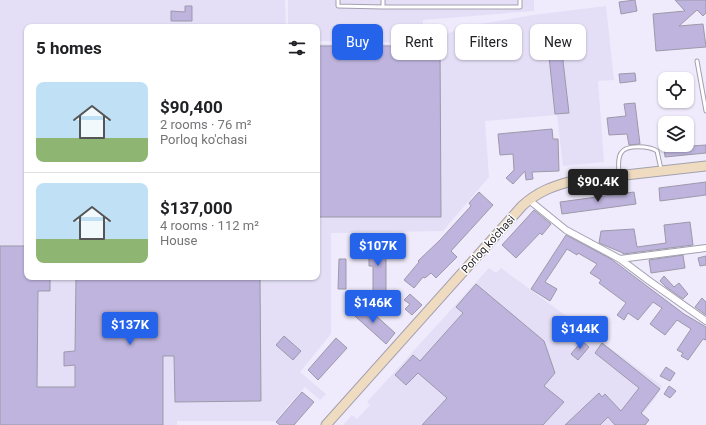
<!DOCTYPE html>
<html lang="en">
<head>
<meta charset="utf-8">
<style>
	body { margin:0; font-family:Roboto,sans-serif; background:#f6f6f6; color:#202124; height:100vh; display:flex; flex-direction:column; font-size:15px; white-space:nowrap }
	* { box-sizing:border-box; margin:0 }
	p { font-size:13px; color:#757577 }
	.icon { flex:none; width:22px; height:22px; fill:none; stroke:currentColor; stroke-width:2; stroke-linecap:round; stroke-linejoin:round }
	.map { position:relative; flex:1; overflow:hidden }
	.side { position:absolute; left:24px; top:24px; width:296px; height:256px; display:flex; flex-direction:column; background:#fff; border-radius:8px; box-shadow:0 1px 3px #0004 }
	.side>* { flex:none }
	.top-card { position:absolute; left:332px; top:24px; width:314px; height:36px; display:flex; gap:8px }
	.fabs { position:absolute; left:658px; top:72px; display:grid; gap:8px }
	.fabs a { display:grid; place-items:center; width:36px; height:36px; border-radius:8px; background:#fff; box-shadow:0 1px 3px #0004; font-size:20px }
	.price { position:absolute; translate:-50% -34px; padding:0 9px; border-radius:4px; background:#2563eb; color:#fff; font-size:13px; line-height:26px; filter:drop-shadow(0 1px 2px #0008) }
	.price::after { content:''; position:absolute; left:50%; top:24px; width:12px; height:9px; margin-left:-6px; background:inherit; clip-path:polygon(0 0,100% 0,50% 100%) }
	.price.active { background:#222; color:#fff }
	ul { padding:0; list-style:none }
	li { display:flex; align-items:center; gap:12px; height:100px; padding:0 12px }
	li+li { border-top:1px solid #e0e0e0 }
	li span { display:grid; place-items:center; flex:none; width:112px; height:80px; border-radius:8px; color:#555 }
	li>.icon { margin-inline-start:auto }
	span .icon { width:48px; height:48px; fill:#fffc; stroke-width:1 }
	li b { font-size:17px }
	h2 { display:flex; justify-content:space-between; align-items:center; height:48px; padding:0 12px; font-size:17px }
	.pill { padding:0 14px; border-radius:8px; background:#fff; box-shadow:0 1px 3px #0004; font-size:14px; line-height:36px }
	.pill.active { background:#2563eb; color:#fff }
	.map>svg:first-child { display:block }
	.built { fill:#e4dff7 }
	.building { fill:#beb4dd; stroke:#9d99a9 }
	.lines { fill:none; stroke-linecap:round; stroke-linejoin:round }
	.lane-casing { stroke:#a3a0b0; stroke-width:5 }
	.street-casing { stroke:#a3a0b0; stroke-width:8 }
	.secondary-casing { stroke:#a3a0b0; stroke-width:11 }
	.lane { stroke:#fff; stroke-width:3 }
	.street { stroke:#fff; stroke-width:6 }
	.secondary { stroke:#eedbc0; stroke-width:9 }
	.labels { text-anchor:middle; stroke-width:3; stroke-linejoin:round; paint-order:stroke }
	.street-label { font-size:11px; fill:#201e24; stroke:#fff }
</style>
</head>
<body>
<div class="map">
<svg width="706" height="425" viewBox="0 0 706 425">
	<rect width="100%" height="100%" fill="#efebfc"/>
	<path class="built" d="M 0,0 L 285,0 L 286,27 L 27,27 L 27,277 L 317,277 L 317,44 L 426,44 L 462,27 L 533,15 L 606,6 L 614,80 L 598,81 L 604,162 L 563,166 L 557,115 L 485,121 L 489,177 L 443,231 L 331,233 L 331,334 L 300,372 L 326,394 L 320,400 L 305,387 L 275,421 L 177,421 L 177,425 L 0,425 Z
		M 288,0 L 534,0 L 534,11 L 423,20 L 423,43 L 317,41 L 317,27 L 288,27 Z
		M 489,268 L 496,273 L 501,268 L 662,386 L 654,400 L 633,425 L 343,425 L 352,415 L 357,419 L 370,405 L 367,402 Z"/>
	<path class="building" d="M 635,0 L 637,11 L 621,14 L 619,2 Z
		M 675,0 L 706,0 L 706,13 L 703,16 L 697,10 L 679,26 L 703,24 L 706,47 L 656,51 L 653,14 L 685,11 Z
		M 185,6 L 192,6 L 192,21 L 171,21 L 171,11 L 185,12 Z
		M 560,35 L 569,113 L 555,114 L 547,37 Z
		M 317,46 L 440,46 L 441,217 L 317,217 Z
		M 635,73 L 636,81 L 620,83 L 619,74 Z
		M 635,103 L 640,144 L 629,145 L 627,134 L 609,135 L 607,118 L 626,116 L 624,104 Z
		M 552,129 L 553,139 L 558,139 L 559,171 L 532,172 L 533,179 L 526,180 L 525,171 L 513,184 L 506,178 L 514,170 L 513,154 L 500,155 L 498,134 Z
		M 664,145 L 677,145 L 677,147 L 706,145 L 706,153 L 665,157 Z
		M 706,182 L 706,195 L 660,201 L 659,188 Z
		M 479,192 L 493,205 L 451,251 L 457,257 L 436,278 L 431,273 L 425,278 L 423,277 L 414,288 L 404,280 L 419,262 L 418,261 L 440,240 L 471,206 L 469,203 Z
		M 634,192 L 636,204 L 562,214 L 560,202 Z
		M 534,210 L 551,224 L 542,235 L 540,233 L 516,258 L 502,245 Z
		M 690,222 L 693,245 L 623,254 L 623,253 L 599,243 L 601,231 L 634,229 L 637,247 L 666,243 L 664,225 Z
		M 566,235 L 611,259 L 684,314 L 706,327 L 706,340 L 703,339 L 688,360 L 681,356 L 683,353 L 677,350 L 691,329 L 677,320 L 665,335 L 650,324 L 662,308 L 653,302 L 638,320 L 628,313 L 624,320 L 617,315 L 626,303 L 599,283 L 601,280 L 590,273 L 597,264 L 578,253 L 577,255 L 567,249 L 545,282 L 557,289 L 550,301 L 531,289 Z
		M 369,239 L 386,239 L 386,299 L 373,299 L 373,266 L 369,266 Z
		M 0,246 L 27,246 L 27,277 L 50,277 L 50,291 L 38,291 L 37,387 L 75,387 L 75,365 L 64,366 L 64,352 L 75,351 L 76,277 L 260,277 L 261,401 L 175,402 L 174,356 L 163,356 L 163,425 L 0,425 Z
		M 683,255 L 685,268 L 651,273 L 649,260 Z
		M 706,256 L 706,265 L 700,266 L 698,258 Z
		M 339,259 L 346,259 L 346,289 L 338,289 Z
		M 664,276 L 674,287 L 679,283 L 688,294 L 683,299 L 666,287 L 660,281 Z
		M 476,284 L 544,341 L 555,373 L 544,386 L 564,402 L 543,425 L 422,425 L 447,398 L 418,373 L 406,385 L 395,375 L 413,355 L 420,361 L 463,313 L 456,307 Z
		M 410,294 L 422,305 L 412,315 L 405,309 L 410,304 L 404,300 Z
		M 702,298 L 706,302 L 706,315 L 695,307 Z
		M 345,307 L 359,307 L 366,313 L 373,313 L 395,333 L 386,344 Z
		M 284,336 L 301,351 L 293,360 L 276,345 Z
		M 336,338 L 347,348 L 318,380 L 308,370 Z
		M 582,341 L 589,347 L 578,360 L 571,354 Z
		M 602,343 L 660,389 L 641,413 L 649,420 L 645,425 L 615,425 L 608,417 L 600,425 L 565,425 L 599,393 L 602,397 L 605,394 L 621,411 L 639,388 L 595,353 Z
		M 666,367 L 675,373 L 670,381 L 660,376 Z
		M 669,386 L 676,391 L 670,398 L 664,394 Z
		M 302,392 L 314,402 L 294,425 L 280,425 L 276,422 Z"/>
	<g class="lines">
		<defs>
			<path id="lane" d="M 338,0 L 338,6 L 383,7
				M 383,0 L 383,7 L 520,7 L 520,0
				M 697,61 L 706,111
				M 619,175 C 619,168 617,159 621,153 C 626,144 650,146 657,151 L 661,169"/>
			<path id="street" d="M 529,200 L 566,230 L 620,259 L 648,280 L 706,321
				M 620,259 L 706,248"/>
			<path id="secondary" d="M 326,425 L 522,206 C 537,192 553,186 572,181 L 706,166"/>
		</defs>
		<use href="#lane" class="lane-casing"/>
		<use href="#street" class="street-casing"/>
		<use href="#secondary" class="secondary-casing"/>
		<use href="#lane" class="lane"/>
		<use href="#street" class="street"/>
		<use href="#secondary" class="secondary"/>
	</g>
	<g class="labels">
		<g class="street-label">
			<text transform="translate(488 244) rotate(-48)" y="4">Porloq ko'chasi</text>
		</g>
	</g>
</svg>
<div class="fabs">
<a><svg class="icon" aria-label="locate" viewBox="0 0 24 24"><circle cx="12" cy="12" r="6"/><path d="M12 2v4M12 18v4M2 12h4M18 12h4"/></svg></a>
<a><svg class="icon" aria-label="layers" viewBox="0 0 24 24"><path d="M12 4l9 5-9 5-9-5zM3 14l9 5 9-5"/></svg></a>
</div>
<b class="price active" style="left:598px;top:203px">$90.4K</b>
<b class="price" style="left:378px;top:267px">$107K</b>
<b class="price" style="left:373px;top:324px">$146K</b>
<b class="price" style="left:130px;top:346px">$137K</b>
<b class="price" style="left:580px;top:350px">$144K</b>
<div class="top-card">
<a class="pill active">Buy</a>
<a class="pill">Rent</a>
<a class="pill">Filters</a>
<a class="pill">New</a>
</div>
<section class="side">
<h2>5 homes<svg class="icon" aria-label="filters" viewBox="0 0 24 24"><path d="M4 7h16M4 17h16"/><circle cx="9" cy="7" r="2"/><circle cx="15" cy="17" r="2"/></svg></h2>
<ul>
<li><span style="background:linear-gradient(#bfe0f5 70%,#8fb573 0)"><svg class="icon" aria-label="home" viewBox="0 0 24 24"><path d="M3 11l9-7 9 7M6 9v11h12V9"/></svg></span><div><b>$90,400</b><p>2 rooms · 76 m²</p><p>Porloq ko'chasi</p></div></li>
<li><span style="background:linear-gradient(#bfe0f5 70%,#8fb573 0)"><svg class="icon" aria-label="home" viewBox="0 0 24 24"><path d="M3 11l9-7 9 7M6 9v11h12V9"/></svg></span><div><b>$137,000</b><p>4 rooms · 112 m²</p><p>House</p></div></li>
</ul>
</section>
</div>
</body>
</html>
